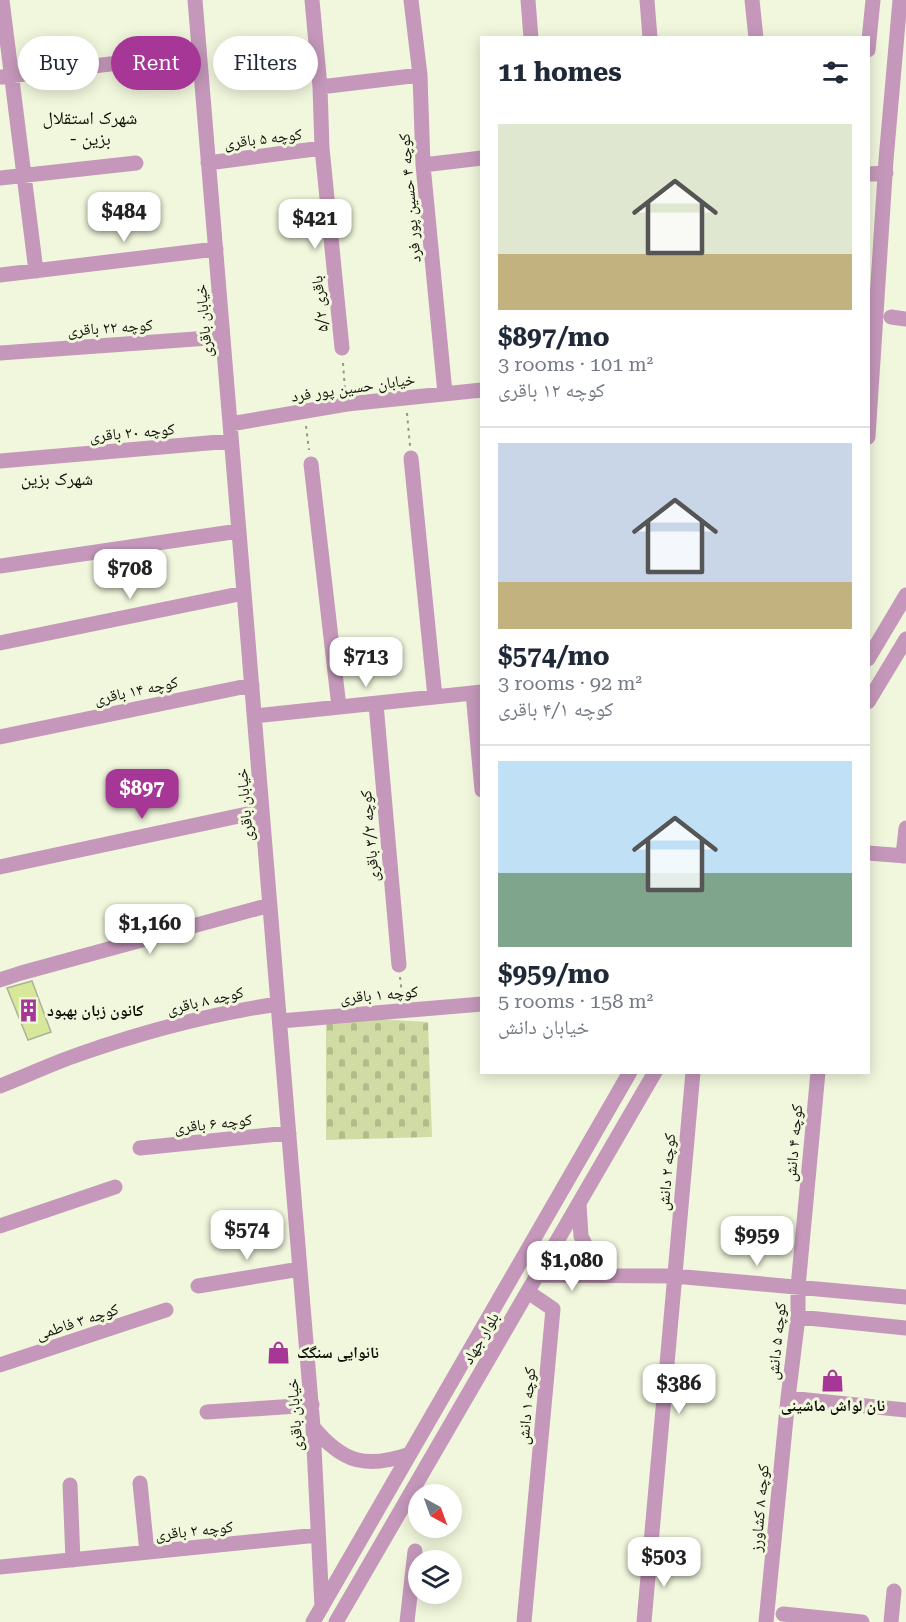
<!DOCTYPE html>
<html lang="en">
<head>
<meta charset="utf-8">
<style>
	body { margin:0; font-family:"Roboto Serif","Noto Naskh Arabic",serif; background:#f6f6f7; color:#1f2937; height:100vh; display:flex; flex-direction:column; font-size:22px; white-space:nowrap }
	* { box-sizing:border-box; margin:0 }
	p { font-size:20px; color:#747a83 }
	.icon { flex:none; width:33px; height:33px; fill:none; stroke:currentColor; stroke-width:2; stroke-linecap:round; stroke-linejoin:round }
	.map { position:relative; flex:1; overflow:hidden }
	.side { position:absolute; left:480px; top:36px; width:390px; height:1038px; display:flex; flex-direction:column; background:#fff; border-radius:0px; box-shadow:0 3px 15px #0003 }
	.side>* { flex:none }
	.guide { position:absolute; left:18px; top:36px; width:372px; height:54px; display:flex; gap:12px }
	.needle { width:39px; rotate:139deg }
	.buttons { position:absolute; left:408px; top:1484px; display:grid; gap:12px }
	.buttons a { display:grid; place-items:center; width:54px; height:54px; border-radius:50%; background:#fff; box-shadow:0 3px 15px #0003; font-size:30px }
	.price { position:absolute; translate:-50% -51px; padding:0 14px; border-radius:12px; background:#fff; color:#222; font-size:20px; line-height:39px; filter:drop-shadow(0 2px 3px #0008) }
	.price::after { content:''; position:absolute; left:50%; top:36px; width:18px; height:14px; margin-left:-9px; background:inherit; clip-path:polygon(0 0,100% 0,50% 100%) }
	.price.on { background:#a63796; color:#fff }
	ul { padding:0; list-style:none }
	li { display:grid; align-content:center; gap:12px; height:318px; padding:0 18px }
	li+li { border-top:2px solid #e0e1e3 }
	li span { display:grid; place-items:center; height:186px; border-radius:0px; color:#555 }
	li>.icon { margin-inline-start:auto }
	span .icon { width:108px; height:108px; fill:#fffc; stroke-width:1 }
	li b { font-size:26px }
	h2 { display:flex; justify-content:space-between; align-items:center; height:72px; padding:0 18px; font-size:26px }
	.chip { padding:0 21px; border-radius:27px; background:#fff; box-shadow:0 3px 15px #0003; font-size:21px; line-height:54px }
	.chip.on { background:#a63796; color:#fff }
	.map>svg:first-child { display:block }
	.cemetery { fill:url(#cemetery-stones) }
	.building { fill:#d8e89a; stroke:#acb199; stroke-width:1.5 }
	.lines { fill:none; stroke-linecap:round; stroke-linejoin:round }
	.path { stroke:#949985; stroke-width:2; stroke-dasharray:3 4.5; stroke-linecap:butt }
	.minor { stroke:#c598bb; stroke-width:15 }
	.labels { text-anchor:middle; stroke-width:6; stroke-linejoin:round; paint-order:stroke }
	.street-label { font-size:16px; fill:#0f1108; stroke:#f0f7dc }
	.poi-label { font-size:16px; font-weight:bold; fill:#0f1108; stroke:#f0f7dc; text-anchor:start }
	.neighbourhood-label { font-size:18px; fill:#0f1108; stroke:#f0f7dc }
</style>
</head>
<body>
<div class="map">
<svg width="906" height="1622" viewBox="0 0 906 1622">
	<defs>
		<pattern id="cemetery-stones" width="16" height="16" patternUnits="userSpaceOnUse" patternTransform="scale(1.5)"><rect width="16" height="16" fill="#d0dca4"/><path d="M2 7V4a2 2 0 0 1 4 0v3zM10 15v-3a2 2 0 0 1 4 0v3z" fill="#b1bc8c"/></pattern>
	</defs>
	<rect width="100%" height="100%" fill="#f0f7dc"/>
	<path class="cemetery" d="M 326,1016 L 428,1022 L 432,1137 L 326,1140 Z"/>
	<path class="building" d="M 32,981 L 51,1032 L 28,1040 L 7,988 Z"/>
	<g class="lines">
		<path class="path" d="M 343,363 L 345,390
			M 407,413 L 410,446
			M 306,426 L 309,450
			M 400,977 L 402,995"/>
		<path class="minor" d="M 2,0 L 36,271
			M 195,0 L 313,1427 L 322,1607
			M 312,0 L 320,87 L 322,148 L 342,348
			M 411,0 L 420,75 L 423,165 L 445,393
			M 528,0 L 531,38
			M 647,0 L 650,38
			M 752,0 L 756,38
			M 868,50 L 873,0
			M 0,77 L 127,62
			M 320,87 L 420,75
			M 208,163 L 322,148
			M 423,165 L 482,158
			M 868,174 L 886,173
			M 0,178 L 136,163
			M 0,275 L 216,249
			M 891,317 L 906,319
			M 0,353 L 223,337
			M 230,424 L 347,404 L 482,390
			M 868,437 L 886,160 L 900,0
			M 411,458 L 435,697
			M 0,461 L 231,441
			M 311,464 L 339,707
			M 0,566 L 239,531
			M 0,643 L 244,593
			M 868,659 L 906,595
			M 473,693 L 482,790
			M 868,702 L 906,639
			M 376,704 L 399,965
			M 254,716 L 482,692
			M 0,737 L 252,685
			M 868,853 L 906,856
			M 903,856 L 906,828
			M 0,867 L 262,811
			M 0,980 L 21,973 L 270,905
			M 280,1021 L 482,1004
			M 0,1086 C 26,1076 51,1064 77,1055 C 142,1032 210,1014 278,1004
			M 140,1148 L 289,1133
			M 579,1204 L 581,1236 L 590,1255 L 606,1275
			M 0,1226 L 115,1187
			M 538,1275 L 674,1276 L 906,1297
			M 198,1286 L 300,1269
			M 798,1317 L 906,1328
			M 0,1365 L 166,1310
			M 788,1398 L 906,1410
			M 207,1412 L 312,1405
			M 313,1427 C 343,1463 366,1469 410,1454
			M 140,1483 L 147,1552
			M 70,1485 L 73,1560
			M 0,1567 L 318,1535
			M 783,1614 L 862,1622
			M 313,1622 L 630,1072
			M 336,1622 L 655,1072
			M 407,1622 L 415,1551
			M 524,1622 L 553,1309 L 528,1292
			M 644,1622 L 693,1072
			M 766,1622 L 788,1398 L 798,1317 L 798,1287 L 818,1072
			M 891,1622 L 894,1591"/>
	</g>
	<defs>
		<symbol id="building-bare" viewBox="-9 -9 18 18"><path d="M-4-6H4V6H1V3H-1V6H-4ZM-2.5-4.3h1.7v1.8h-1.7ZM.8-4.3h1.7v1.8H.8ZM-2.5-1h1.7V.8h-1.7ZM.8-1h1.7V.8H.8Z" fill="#a63796" stroke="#f0f7dc" stroke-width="2.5" paint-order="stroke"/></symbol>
		<symbol id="shop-bare" viewBox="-9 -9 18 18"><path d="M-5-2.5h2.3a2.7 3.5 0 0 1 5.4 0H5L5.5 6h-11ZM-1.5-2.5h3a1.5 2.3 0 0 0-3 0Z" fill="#a63796" stroke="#f0f7dc" stroke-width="2.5" paint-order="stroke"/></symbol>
	</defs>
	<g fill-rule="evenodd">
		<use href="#building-bare" x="12" y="994" width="33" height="33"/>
		<use href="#shop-bare" x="262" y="1336" width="33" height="33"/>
		<use href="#shop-bare" x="816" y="1364" width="33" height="33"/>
	</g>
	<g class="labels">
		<g class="street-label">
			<text transform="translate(263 138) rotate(-7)" y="6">کوچه ۵ باقری</text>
			<text transform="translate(409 198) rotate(-95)" y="6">کوچه ۴ حسین پور فرد</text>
			<text transform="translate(319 304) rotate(-96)" y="6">باقری ۵/۲</text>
			<text transform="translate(203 321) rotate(-95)" y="6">خیابان باقری</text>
			<text transform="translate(110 327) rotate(-4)" y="6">کوچه ۲۲ باقری</text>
			<text transform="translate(353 387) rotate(-8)" y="6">خیابان حسین پور فرد</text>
			<text transform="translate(132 432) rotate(-5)" y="6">کوچه ۲۰ باقری</text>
			<text transform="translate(136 690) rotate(-12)" y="6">کوچه ۱۴ باقری</text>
			<text transform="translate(244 805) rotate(-95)" y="6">خیابان باقری</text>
			<text transform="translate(369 836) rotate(-95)" y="6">کوچه ۳/۲ باقری</text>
			<text transform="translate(379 994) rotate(-5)" y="6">کوچه ۱ باقری</text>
			<text transform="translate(205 1000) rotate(-13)" y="6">کوچه ۸ باقری</text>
			<text transform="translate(213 1123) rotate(-6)" y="6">کوچه ۶ باقری</text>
			<text transform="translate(793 1143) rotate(-85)" y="6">کوچه ۴ دانش</text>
			<text transform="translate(666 1172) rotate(-85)" y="6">کوچه ۲ دانش</text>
			<text transform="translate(77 1321) rotate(-18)" y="6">کوچه ۳ فاطمی</text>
			<text transform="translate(480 1338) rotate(-60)" y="6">بلوار جهاد</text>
			<text transform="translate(776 1341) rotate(-84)" y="6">کوچه ۵ دانش</text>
			<text transform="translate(526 1406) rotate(-85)" y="6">کوچه ۱ دانش</text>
			<text transform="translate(294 1415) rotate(-94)" y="6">خیابان باقری</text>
			<text transform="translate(759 1508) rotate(-85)" y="6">کوچه ۸ کشاورز</text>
			<text transform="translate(194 1530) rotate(-6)" y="6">کوچه ۲ باقری</text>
		</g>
		<g class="poi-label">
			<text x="47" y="1016">کانون زبان بهبود</text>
			<text x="297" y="1358">نانوایی سنگک</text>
			<text x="833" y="1411" text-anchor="middle">نان لواش ماشينى</text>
		</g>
		<g class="neighbourhood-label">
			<text x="90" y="124">شهرک استقلال<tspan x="90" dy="21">- بزین</tspan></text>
			<text x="57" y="485">شهرک بزین</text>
		</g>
	</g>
</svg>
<div class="buttons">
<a><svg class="needle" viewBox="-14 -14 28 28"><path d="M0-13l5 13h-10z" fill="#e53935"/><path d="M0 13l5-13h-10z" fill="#747a83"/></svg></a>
<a><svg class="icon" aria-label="layers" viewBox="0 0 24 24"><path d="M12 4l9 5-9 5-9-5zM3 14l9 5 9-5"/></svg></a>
</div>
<b class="price" style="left:124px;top:243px">$484</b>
<b class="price" style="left:315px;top:250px">$421</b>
<b class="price" style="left:130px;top:600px">$708</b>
<b class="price" style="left:366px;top:688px">$713</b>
<b class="price on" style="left:142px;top:820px">$897</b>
<b class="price" style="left:150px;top:955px">$1,160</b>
<b class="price" style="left:247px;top:1261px">$574</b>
<b class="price" style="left:757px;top:1267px">$959</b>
<b class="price" style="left:572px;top:1292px">$1,080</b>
<b class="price" style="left:679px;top:1415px">$386</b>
<b class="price" style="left:664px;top:1588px">$503</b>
<div class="guide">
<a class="chip">Buy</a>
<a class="chip on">Rent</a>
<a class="chip">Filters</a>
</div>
<section class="side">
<h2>11 homes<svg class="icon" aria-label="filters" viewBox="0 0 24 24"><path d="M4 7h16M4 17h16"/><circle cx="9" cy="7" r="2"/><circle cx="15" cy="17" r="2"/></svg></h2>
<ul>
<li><span style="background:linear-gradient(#dfe7d0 70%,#c2b280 0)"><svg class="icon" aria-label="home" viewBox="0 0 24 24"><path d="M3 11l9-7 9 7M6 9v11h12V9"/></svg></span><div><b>$897/mo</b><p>3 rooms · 101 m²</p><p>کوچه ۱۲ باقری</p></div></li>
<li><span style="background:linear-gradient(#c9d6e8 75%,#c2b280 0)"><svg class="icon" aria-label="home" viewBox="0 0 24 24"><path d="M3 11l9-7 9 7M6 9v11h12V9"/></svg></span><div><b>$574/mo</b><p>3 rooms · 92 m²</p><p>کوچه ۴/۱ باقری</p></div></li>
<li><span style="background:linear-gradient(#bfe0f5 60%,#7fa58c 0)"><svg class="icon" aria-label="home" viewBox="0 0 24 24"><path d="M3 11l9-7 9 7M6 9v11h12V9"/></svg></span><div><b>$959/mo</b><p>5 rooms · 158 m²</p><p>خیابان دانش</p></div></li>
</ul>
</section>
</div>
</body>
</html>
